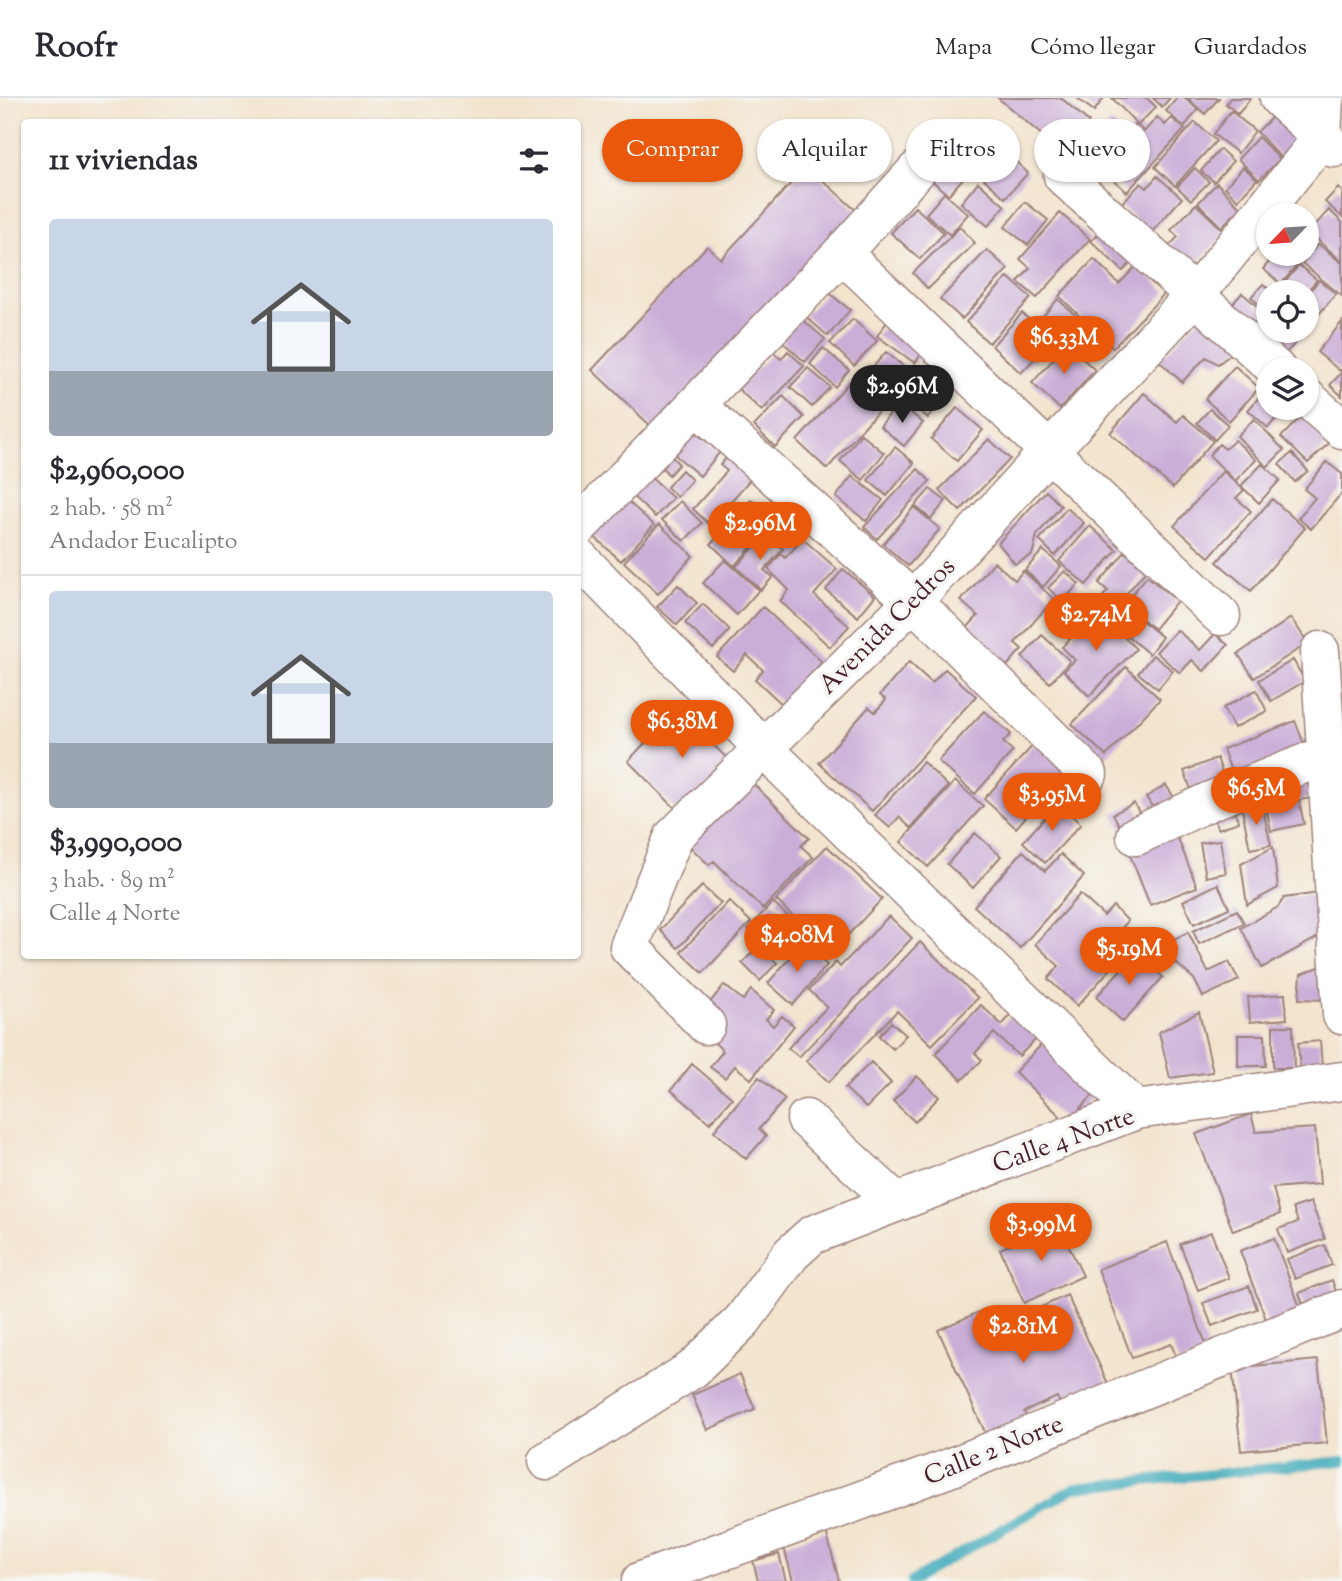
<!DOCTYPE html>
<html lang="es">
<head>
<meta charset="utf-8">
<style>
	body { margin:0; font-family:"Sorts Mill Goudy",serif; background:#f7f7f7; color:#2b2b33; height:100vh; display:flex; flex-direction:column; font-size:26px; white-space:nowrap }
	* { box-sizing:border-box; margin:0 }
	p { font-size:23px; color:#7c7c81 }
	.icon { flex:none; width:38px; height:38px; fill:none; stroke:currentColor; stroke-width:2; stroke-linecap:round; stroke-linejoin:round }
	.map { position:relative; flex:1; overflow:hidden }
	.panel { position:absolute; left:21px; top:21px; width:560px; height:840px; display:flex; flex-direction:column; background:#fff; border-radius:7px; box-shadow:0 2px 5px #0004 }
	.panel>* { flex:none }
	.banner { position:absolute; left:602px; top:21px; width:634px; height:63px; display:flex; gap:14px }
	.needle { width:46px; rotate:245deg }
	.buttons { position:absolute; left:1256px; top:105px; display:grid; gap:14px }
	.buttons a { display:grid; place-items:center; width:63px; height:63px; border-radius:50%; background:#fff; box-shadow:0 2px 5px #0004; font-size:35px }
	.price { position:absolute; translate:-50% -60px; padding:0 16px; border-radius:24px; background:#ea580c; color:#fff; font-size:23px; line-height:46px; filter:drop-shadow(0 2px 4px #0008) }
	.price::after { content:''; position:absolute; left:50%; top:42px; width:21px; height:16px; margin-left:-10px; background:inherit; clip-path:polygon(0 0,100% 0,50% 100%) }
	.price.selected { background:#222; color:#fff }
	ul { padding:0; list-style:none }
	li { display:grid; align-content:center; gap:14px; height:371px; padding:0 28px }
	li+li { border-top:2px solid #e1e1e2 }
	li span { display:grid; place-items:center; height:217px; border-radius:7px; color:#555 }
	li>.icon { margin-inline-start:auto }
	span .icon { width:126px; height:126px; fill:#fffc; stroke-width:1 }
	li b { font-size:30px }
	h2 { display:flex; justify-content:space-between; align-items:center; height:84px; padding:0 28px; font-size:30px }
	.pill { padding:0 24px; border-radius:32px; background:#fff; box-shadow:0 2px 5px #0004; font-size:24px; line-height:63px }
	.pill.selected { background:#ea580c; color:#fff }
	header { display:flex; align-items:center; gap:42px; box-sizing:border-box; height:98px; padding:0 35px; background:#fff; border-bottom:2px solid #e1e1e2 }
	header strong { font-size:33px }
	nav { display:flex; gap:38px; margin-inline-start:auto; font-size:24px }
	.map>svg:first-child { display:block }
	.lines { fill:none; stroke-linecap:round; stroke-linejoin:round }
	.stream { stroke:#3ba9ba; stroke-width:10 }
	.building { fill:#cbaed8 }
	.minor-casing { stroke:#9e827c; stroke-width:41 }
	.minor { stroke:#fff; stroke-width:38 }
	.labels { text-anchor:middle; stroke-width:7; stroke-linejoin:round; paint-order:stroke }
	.street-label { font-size:26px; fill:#4a1f2b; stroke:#f6f6f2 }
</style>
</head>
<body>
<header>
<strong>Roofr</strong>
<nav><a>Mapa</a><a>Cómo llegar</a><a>Guardados</a></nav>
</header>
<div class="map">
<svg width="1342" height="1483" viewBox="0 0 1342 1483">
	<rect width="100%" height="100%" fill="#f6f6f2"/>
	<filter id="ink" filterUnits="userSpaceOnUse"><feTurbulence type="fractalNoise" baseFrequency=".0143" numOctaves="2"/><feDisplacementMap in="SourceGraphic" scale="14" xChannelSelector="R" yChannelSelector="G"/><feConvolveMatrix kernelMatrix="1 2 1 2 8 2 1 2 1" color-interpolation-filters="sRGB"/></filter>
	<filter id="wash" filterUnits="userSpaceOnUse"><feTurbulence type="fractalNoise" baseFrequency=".00686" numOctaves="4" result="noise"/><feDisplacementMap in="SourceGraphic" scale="28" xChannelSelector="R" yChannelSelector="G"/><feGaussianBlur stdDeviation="1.57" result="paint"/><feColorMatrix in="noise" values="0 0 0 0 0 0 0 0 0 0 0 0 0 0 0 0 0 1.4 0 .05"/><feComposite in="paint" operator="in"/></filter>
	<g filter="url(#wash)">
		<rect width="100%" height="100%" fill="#f3e4ce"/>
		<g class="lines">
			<path class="stream" d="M 912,1483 L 1074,1390 L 1342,1363"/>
		</g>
		<g id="blocks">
			<path class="building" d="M 998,0 L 1061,0 L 1089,24 L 1076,40 L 1068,33 L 1056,49 Z
				M 1077,0 L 1104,0 L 1094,13 Z
				M 1112,0 L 1147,0 L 1156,9 L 1138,27 Z
				M 1153,0 L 1170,0 L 1162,9 Z
				M 1177,0 L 1184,0 L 1198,11 L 1184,29 L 1166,13 Z
				M 1187,0 L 1219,0 L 1205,16 Z
				M 1230,0 L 1251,0 L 1238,16 L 1226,6 Z
				M 1280,11 L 1302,32 L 1284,63 L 1257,34 Z
				M 1231,13 L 1255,33 L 1238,55 L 1213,36 Z
				M 1157,19 L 1165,27 L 1172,20 L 1185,31 L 1127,94 L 1098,68 L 1136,26 L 1144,34 Z
				M 1111,24 L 1123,35 L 1109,51 L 1097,40 Z
				M 1195,24 L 1216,43 L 1175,88 L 1155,69 Z
				M 974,26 L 1000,48 L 984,67 L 958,45 Z
				M 1085,35 L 1104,49 L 1094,62 L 1075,48 Z
				M 1258,39 L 1280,61 L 1259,82 L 1238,61 Z
				M 1220,51 L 1233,63 L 1214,84 L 1201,73 Z
				M 946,56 L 968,75 L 948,97 L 927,78 Z
				M 1008,56 L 1028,75 L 1005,100 L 984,81 Z
				M 807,68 L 861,117 L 658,335 L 592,272 L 707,148 L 721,161 Z
				M 1243,69 L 1257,81 L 1238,102 L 1225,89 Z
				M 1195,70 L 1209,84 L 1191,102 L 1177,89 Z
				M 1157,78 L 1182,100 L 1151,135 L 1120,107 L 1141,85 L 1147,90 Z
				M 978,84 L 1005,108 L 988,128 L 961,105 Z
				M 1217,85 L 1241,110 L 1221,129 L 1198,105 Z
				M 1338,90 L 1342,93 L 1342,119 L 1325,104 Z
				M 944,95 L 968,116 L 950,137 L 926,116 Z
				M 1025,104 L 1048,122 L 1028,147 L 1005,129 Z
				M 1196,106 L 1226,135 L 1189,173 L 1166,151 L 1178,139 L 1171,132 Z
				M 915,109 L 944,135 L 920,161 L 891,135 Z
				M 1329,112 L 1342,124 L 1342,164 L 1309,134 Z
				M 1060,115 L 1090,141 L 1037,200 L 1018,184 L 1030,170 L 1020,161 Z
				M 960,129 L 975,145 L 928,191 L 913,175 Z
				M 1106,129 L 1137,159 L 1123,173 L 1091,143 Z
				M 1318,146 L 1342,165 L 1342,198 L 1302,165 Z
				M 987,152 L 1008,171 L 962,221 L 940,201 Z
				M 1276,156 L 1290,156 L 1300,164 L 1281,186 L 1263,171 Z
				M 1094,161 L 1119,186 L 1137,167 L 1166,194 L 1113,250 L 1059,198 Z
				M 1299,167 L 1317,182 L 1306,194 L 1277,194 Z
				M 1008,179 L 1031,200 L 989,245 L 966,224 Z
				M 1319,182 L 1336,196 L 1319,216 L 1307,207 L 1307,197 Z
				M 1263,186 L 1272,194 L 1269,194 L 1269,216 L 1251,199 Z
				M 827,193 L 850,212 L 828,238 L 805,218 Z
				M 1242,195 L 1264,214 L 1251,229 L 1229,210 Z
				M 1058,201 L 1075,217 L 1021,275 L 992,248 L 1022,215 L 1035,227 Z
				M 796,216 L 825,241 L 805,264 L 777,239 Z
				M 892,217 L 930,243 L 915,265 L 877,238 Z
				M 1202,217 L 1243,247 L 1218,266 L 1206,259 L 1182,284 L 1159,263 Z
				M 853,221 L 877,243 L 854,268 L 830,245 Z
				M 1342,224 L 1342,271 L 1340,273 L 1317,254 Z
				M 1278,233 L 1307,233 L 1286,255 L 1273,242 L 1279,234 Z
				M 1067,246 L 1095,272 L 1060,311 L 1032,285 Z
				M 823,250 L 849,272 L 835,289 L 810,266 Z
				M 788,253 L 804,268 L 762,313 L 738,291 L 773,254 L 781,261 Z
				M 886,254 L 913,276 L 887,307 L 860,284 Z
				M 1235,268 L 1259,290 L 1229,323 L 1205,301 Z
				M 808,270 L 830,289 L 812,309 L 790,289 Z
				M 924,273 L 949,293 L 928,320 L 903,300 Z
				M 1342,274 L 1342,298 L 1330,287 Z
				M 849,284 L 879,312 L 827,371 L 797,343 Z
				M 1266,291 L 1269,293 L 1269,310 L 1285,310 L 1268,330 L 1248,312 Z
				M 1144,295 L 1177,324 L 1183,317 L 1213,343 L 1173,390 L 1110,335 Z
				M 783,298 L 804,319 L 775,349 L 754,328 Z
				M 899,305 L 923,325 L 904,348 L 880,328 Z
				M 957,310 L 983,332 L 957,363 L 931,341 Z
				M 1210,311 L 1228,327 L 1215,342 L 1197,325 Z
				M 1302,318 L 1329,345 L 1308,365 L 1281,339 Z
				M 1254,321 L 1284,352 L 1267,369 L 1237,338 Z
				M 695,334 L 720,354 L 700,378 L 675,357 Z
				M 861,336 L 884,355 L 863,382 L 840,363 Z
				M 989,341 L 1010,361 L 960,413 L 939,392 Z
				M 1235,342 L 1256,362 L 1235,383 L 1209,357 L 1219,346 L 1225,351 Z
				M 738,347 L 762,368 L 710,427 L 693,411 L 727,373 L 720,367 Z
				M 895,349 L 914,365 L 887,398 L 868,382 Z
				M 665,352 L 679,366 L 669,377 L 655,362 Z
				M 1292,355 L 1308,373 L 1295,384 L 1279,366 Z
				M 1327,364 L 1342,376 L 1342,395 L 1311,431 L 1298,420 L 1315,400 L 1304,391 Z
				M 1262,366 L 1280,382 L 1259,405 L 1241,388 Z
				M 918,371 L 930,383 L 877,441 L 864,429 Z
				M 682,372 L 692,382 L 677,399 L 667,389 Z
				M 1223,373 L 1244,392 L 1236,400 L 1251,413 L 1209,459 L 1174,428 Z
				M 645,374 L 673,400 L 655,419 L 627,393 Z
				M 852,378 L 883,402 L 866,423 L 836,399 Z
				M 930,391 L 946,403 L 931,421 L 915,408 Z
				M 1046,393 L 1061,408 L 1037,437 L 1032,457 L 1015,466 L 998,445 Z
				M 623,399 L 654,427 L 621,463 L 590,435 Z
				M 1272,401 L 1305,430 L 1251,493 L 1217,464 Z
				M 751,402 L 775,424 L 734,468 L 711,446 Z
				M 680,403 L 702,425 L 684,443 L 662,422 Z
				M 914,409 L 940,431 L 908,468 L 883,446 Z
				M 1067,410 L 1084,425 L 1055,458 L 1039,442 Z
				M 659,426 L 693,458 L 658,496 L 624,464 Z
				M 1090,428 L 1117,452 L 1086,487 L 1059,463 Z
				M 766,436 L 783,451 L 764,472 L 773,479 L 761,492 L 736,469 Z
				M 803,441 L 837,471 L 814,497 L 849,528 L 830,549 L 780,503 L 789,492 L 768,471 L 781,456 L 785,460 Z
				M 1043,452 L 1061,468 L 1043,489 L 1025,472 Z
				M 1125,454 L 1146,473 L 1106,519 L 1093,509 L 1108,493 L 1099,485 Z
				M 725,462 L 759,492 L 737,517 L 703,485 Z
				M 994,464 L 1015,482 L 1023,473 L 1054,501 L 1015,545 L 1022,551 L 1007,568 L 966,531 L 978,518 L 961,503 Z
				M 843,471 L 875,498 L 858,519 L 826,492 Z
				M 1065,473 L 1079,486 L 1062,503 L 1048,490 Z
				M 1147,478 L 1177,503 L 1154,531 L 1124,506 Z
				M 678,487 L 697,505 L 677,527 L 657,509 Z
				M 703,506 L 730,532 L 713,551 L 685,525 Z
				M 763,509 L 822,564 L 783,607 L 755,581 L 763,572 L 747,557 L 733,573 L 717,559 Z
				M 1126,509 L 1162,539 L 1149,556 L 1112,525 Z
				M 1098,513 L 1136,551 L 1089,598 L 1064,573 L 1075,562 L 1062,549 Z
				M 1291,520 L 1308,545 L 1254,580 L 1238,556 Z
				M 1177,532 L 1200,552 L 1215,536 L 1228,547 L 1204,573 L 1192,562 L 1180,575 L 1156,554 Z
				M 1042,537 L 1070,563 L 1050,585 L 1022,559 Z
				M 1153,557 L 1173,573 L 1158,591 L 1138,575 Z
				M 1293,562 L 1305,583 L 1271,603 L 1259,582 Z
				M 909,564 L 932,585 L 945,571 L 976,598 L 872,713 L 819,665 L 869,609 L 875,614 L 886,602 L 880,597 Z
				M 1126,569 L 1160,601 L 1106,658 L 1072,626 Z
				M 1256,592 L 1267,613 L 1234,630 L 1223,610 Z
				M 687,601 L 711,624 L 701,635 L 735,668 L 685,720 L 628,663 Z
				M 984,613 L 1011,636 L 1003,644 L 1013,653 L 975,696 L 938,663 Z
				M 1295,623 L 1308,656 L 1235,684 L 1223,651 Z
				M 1036,644 L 1067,672 L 1016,730 L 984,701 Z
				M 1217,660 L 1228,690 L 1196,704 L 1184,673 Z
				M 923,664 L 948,688 L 911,730 L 899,719 L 890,730 L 875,717 Z
				M 1309,674 L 1312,700 L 1299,702 L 1304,726 L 1271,733 L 1262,689 Z
				M 743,676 L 809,740 L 801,748 L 813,759 L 763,811 L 714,763 L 709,767 L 681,740 Z
				M 955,683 L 983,708 L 928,769 L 901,744 Z
				M 1166,687 L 1180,709 L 1160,721 L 1146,699 Z
				M 1230,701 L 1239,724 L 1218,731 L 1209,708 Z
				M 1058,705 L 1081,726 L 1045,765 L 1023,744 Z
				M 1134,705 L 1146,728 L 1126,740 L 1113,716 Z
				M 1262,707 L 1271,747 L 1250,751 L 1242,711 Z
				M 1173,728 L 1197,789 L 1150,807 L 1126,747 Z
				M 975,735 L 1001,758 L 973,790 L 947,766 Z
				M 1220,742 L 1226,775 L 1206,779 L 1200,745 Z
				M 827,748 L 882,801 L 831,855 L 776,802 Z
				M 1273,749 L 1278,790 L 1247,807 L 1241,766 Z
				M 1023,753 L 1045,773 L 1061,756 L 1084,778 L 1020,850 L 974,808 Z
				M 1218,786 L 1229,810 L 1194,826 L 1183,803 Z
				M 702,788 L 721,805 L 678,850 L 660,832 Z
				M 1319,795 L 1324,836 L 1262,870 L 1241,830 L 1278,809 L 1284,800 Z
				M 1080,796 L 1104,818 L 1113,808 L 1128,823 L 1120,832 L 1134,845 L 1077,908 L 1048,881 L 1059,868 L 1035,846 Z
				M 729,803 L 751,824 L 703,875 L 681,854 Z
				M 773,804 L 801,831 L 776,859 L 748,831 Z
				M 1237,812 L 1244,825 L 1199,846 L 1193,833 Z
				M 889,818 L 912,840 L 799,959 L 788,950 L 827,909 L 809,892 L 836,864 L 840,869 Z
				M 1188,834 L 1208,874 L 1229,864 L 1239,882 L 1203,899 L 1194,881 L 1158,849 Z
				M 920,844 L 978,900 L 932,947 L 897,913 L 829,984 L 806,963 Z
				M 802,846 L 827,867 L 793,907 L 768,885 Z
				M 759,848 L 777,865 L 760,883 L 742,865 Z
				M 1136,855 L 1163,879 L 1123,924 L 1096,899 Z
				M 1327,866 L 1327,902 L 1299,901 L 1301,876 Z
				M 724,887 L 743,902 L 751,892 L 774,912 L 766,921 L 773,928 L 782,918 L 794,928 L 751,981 L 735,968 L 725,980 L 710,969 L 723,953 L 714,944 L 724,932 L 703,913 Z
				M 1285,896 L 1287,921 L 1250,924 L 1248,899 Z
				M 981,907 L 1002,927 L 1012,916 L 1037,940 L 1019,958 L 994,935 L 975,955 L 982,962 L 962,982 L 935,956 Z
				M 1199,914 L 1213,974 L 1170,980 L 1159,934 Z
				M 891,924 L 906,937 L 893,951 L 879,938 Z
				M 1273,928 L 1293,928 L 1294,970 L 1273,970 Z
				M 1238,937 L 1265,937 L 1266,968 L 1238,968 Z
				M 1320,943 L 1322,969 L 1300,971 L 1298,945 Z
				M 1043,945 L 1095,995 L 1067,1025 L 1015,974 Z
				M 871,964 L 891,985 L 866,1010 L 845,990 Z
				M 692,966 L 732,1000 L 710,1025 L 671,992 Z
				M 917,978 L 939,999 L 915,1024 L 893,1003 Z
				M 759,979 L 785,1001 L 759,1031 L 766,1038 L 746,1061 L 714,1033 Z
				M 1251,1016 L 1256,1034 L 1315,1030 L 1320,1086 L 1273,1090 L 1280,1116 L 1233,1133 L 1196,1036 Z
				M 1311,1104 L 1325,1141 L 1287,1155 L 1278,1131 L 1298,1124 L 1293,1110 Z
				M 1058,1125 L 1083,1178 L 1024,1205 L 1000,1151 Z
				M 1211,1134 L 1229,1180 L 1198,1192 L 1180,1146 Z
				M 1274,1140 L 1304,1220 L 1270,1232 L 1240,1153 Z
				M 1167,1144 L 1209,1254 L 1179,1265 L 1171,1246 L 1132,1260 L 1098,1171 Z
				M 1325,1147 L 1332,1167 L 1295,1181 L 1287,1161 Z
				M 1332,1182 L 1340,1205 L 1307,1217 L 1299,1195 Z
				M 1249,1188 L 1257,1211 L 1212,1228 L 1203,1205 Z
				M 1067,1197 L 1110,1290 L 1063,1311 L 1057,1299 L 1024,1314 L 1030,1326 L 990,1345 L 938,1232 L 983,1212 L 992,1232 Z
				M 1318,1262 L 1327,1345 L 1241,1353 L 1232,1270 Z
				M 740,1276 L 755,1311 L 707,1332 L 692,1297 Z
				M 826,1433 L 839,1483 L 793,1483 L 783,1446 Z
				M 779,1456 L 786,1483 L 758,1483 L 753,1463 Z"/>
		</g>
	</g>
	<g filter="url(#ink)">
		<use href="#blocks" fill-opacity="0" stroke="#9e827c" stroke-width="2"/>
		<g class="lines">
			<defs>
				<path id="minor" d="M 1279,0 L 1334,50
					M 1063,78 L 1276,271
					M 842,155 L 1221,518
					M 1307,300 L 1342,331
					M 696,307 L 913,503 L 1088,676
					M 578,429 L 842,155 L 917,72
					M 578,459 L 763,650 L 1136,1012
					M 1320,553 L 1342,917
					M 1136,738 L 1208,704 L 1326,657
					M 706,927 L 629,849 L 674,738 L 913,503 L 1050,352 L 1195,197 L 1322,40 L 1324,0
					M 806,1021 L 896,1104
					M 547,1363 L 693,1271 L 743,1222 L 791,1156 L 812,1137 L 1136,1012 L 1342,983
					M 641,1483 L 952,1369 L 1342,1211"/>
			</defs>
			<use href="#minor" class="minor-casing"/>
			<use href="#minor" class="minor"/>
		</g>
	</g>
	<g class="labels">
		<g class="street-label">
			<text transform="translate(886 527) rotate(-45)" y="9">Avenida Cedros</text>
			<text transform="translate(1063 1041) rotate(-20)" y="9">Calle 4 Norte</text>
			<text transform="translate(993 1351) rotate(-22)" y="9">Calle 2 Norte</text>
		</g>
	</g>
</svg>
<div class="buttons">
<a><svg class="needle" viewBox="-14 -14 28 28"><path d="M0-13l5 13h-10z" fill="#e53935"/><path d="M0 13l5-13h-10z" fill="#7c7c81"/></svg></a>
<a><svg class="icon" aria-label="locate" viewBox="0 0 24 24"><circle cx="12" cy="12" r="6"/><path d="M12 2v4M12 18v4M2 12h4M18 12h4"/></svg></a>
<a><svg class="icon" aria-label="layers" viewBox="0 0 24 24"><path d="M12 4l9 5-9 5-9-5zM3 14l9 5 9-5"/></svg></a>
</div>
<b class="price" style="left:1064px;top:278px">$6.33M</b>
<b class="price selected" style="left:902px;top:327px">$2.96M</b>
<b class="price" style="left:760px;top:464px">$2.96M</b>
<b class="price" style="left:1096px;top:555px">$2.74M</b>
<b class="price" style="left:682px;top:662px">$6.38M</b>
<b class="price" style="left:1256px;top:729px">$6.5M</b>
<b class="price" style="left:1052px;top:735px">$3.95M</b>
<b class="price" style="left:797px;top:876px">$4.08M</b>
<b class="price" style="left:1129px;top:889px">$5.19M</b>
<b class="price" style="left:1041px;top:1165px">$3.99M</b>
<b class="price" style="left:1023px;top:1267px">$2.81M</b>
<div class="banner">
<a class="pill selected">Comprar</a>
<a class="pill">Alquilar</a>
<a class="pill">Filtros</a>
<a class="pill">Nuevo</a>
</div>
<section class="panel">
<h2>11 viviendas<svg class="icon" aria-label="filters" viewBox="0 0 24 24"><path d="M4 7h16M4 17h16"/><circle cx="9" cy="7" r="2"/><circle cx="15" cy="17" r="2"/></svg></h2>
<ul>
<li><span style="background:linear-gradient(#c9d6e8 70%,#9aa5b1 0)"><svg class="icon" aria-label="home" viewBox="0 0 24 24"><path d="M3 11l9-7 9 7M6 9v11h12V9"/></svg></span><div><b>$2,960,000</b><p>2 hab. · 58 m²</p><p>Andador Eucalipto</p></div></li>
<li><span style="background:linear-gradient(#c9d6e8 70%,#9aa5b1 0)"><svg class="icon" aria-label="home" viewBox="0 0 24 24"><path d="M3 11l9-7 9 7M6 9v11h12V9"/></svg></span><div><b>$3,990,000</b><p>3 hab. · 89 m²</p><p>Calle 4 Norte</p></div></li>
</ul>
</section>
</div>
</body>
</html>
